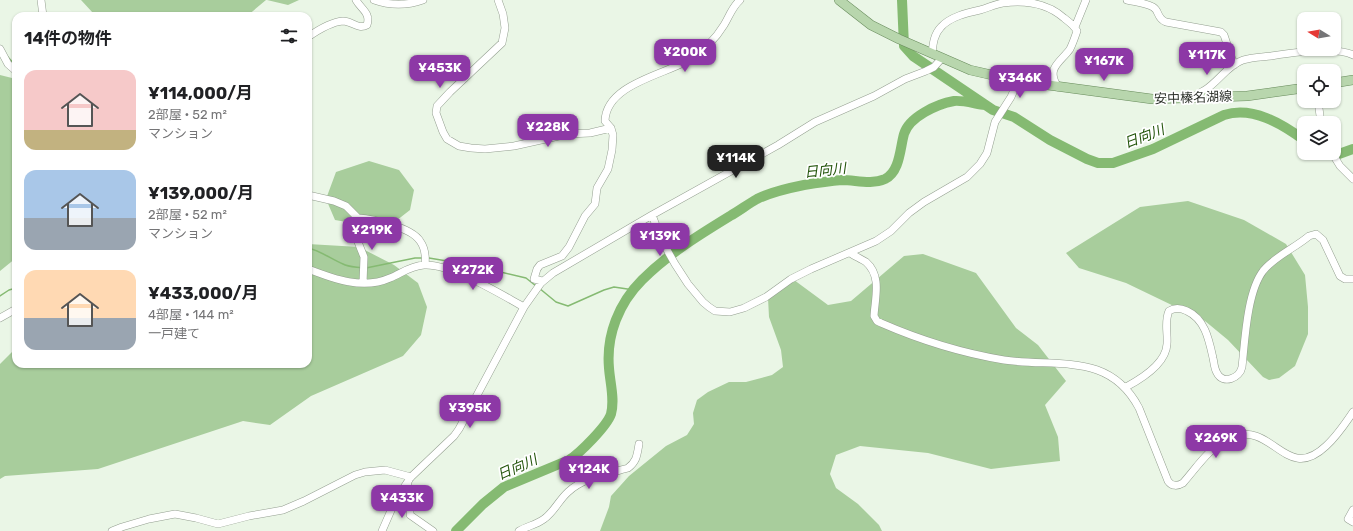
<!DOCTYPE html>
<html lang="ja">
<head>
<meta charset="utf-8">
<style>
	body { margin:0; font-family:Rubik,"Noto Sans JP",sans-serif; background:#f2f2f2; color:#202124; height:100vh; display:flex; flex-direction:column; font-size:15px; white-space:nowrap }
	* { box-sizing:border-box; margin:0 }
	p { font-size:13px; color:#757577 }
	.icon { flex:none; width:22px; height:22px; fill:none; stroke:currentColor; stroke-width:2; stroke-linecap:round; stroke-linejoin:round }
	.map { position:relative; flex:1; overflow:hidden }
	.details { position:absolute; left:12px; top:12px; width:300px; height:356px; display:flex; flex-direction:column; background:#fff; border-radius:12px; box-shadow:0 1px 3px #0004 }
	.details>* { flex:none }
	.needle { width:26px; rotate:281deg }
	.tools { position:absolute; left:1297px; top:12px; display:grid; gap:8px }
	.tools a { display:grid; place-items:center; width:44px; height:44px; border-radius:8px; background:#fff; box-shadow:0 1px 3px #0004; font-size:20px }
	.price { position:absolute; translate:-50% -34px; padding:0 9px; border-radius:8px; background:#8d38a6; color:#fff; font-size:13px; line-height:26px; filter:drop-shadow(0 1px 2px #0008) }
	.price::after { content:''; position:absolute; left:50%; top:24px; width:12px; height:9px; margin-left:-6px; background:inherit; clip-path:polygon(0 0,100% 0,50% 100%) }
	.price.current { background:#222; color:#fff }
	ul { padding:0; list-style:none }
	li { display:flex; align-items:center; gap:12px; height:100px; padding:0 12px }
	li span { display:grid; place-items:center; flex:none; width:112px; height:80px; border-radius:12px; color:#555 }
	li>.icon { margin-inline-start:auto }
	span .icon { width:48px; height:48px; fill:#fffc; stroke-width:1 }
	li b { font-size:17px }
	h2 { display:flex; justify-content:space-between; align-items:center; height:48px; padding:0 12px; font-size:17px }
	.map>svg:first-child { display:block }
	.green { fill:#a8cd9c }
	.lines { fill:none; stroke-linecap:round; stroke-linejoin:round }
	.stream { stroke:#85ba72; stroke-width:1.5 }
	.river { stroke:#85ba72; stroke-width:10 }
	.minor-casing { stroke:#949f90; stroke-width:8 }
	.major-casing { stroke:#688b5c; stroke-width:10 }
	.minor { stroke:#fff; stroke-width:7 }
	.major { stroke:#b8d6ad; stroke-width:9 }
	.labels { text-anchor:middle; stroke-width:3.5; stroke-linejoin:round; paint-order:stroke }
	.street-label { font-size:13px; fill:#2d312b; stroke:#fff }
	.water-label { font-size:14px; font-style:italic; fill:#22540a; stroke:#fff }
</style>
</head>
<body>
<div class="map">
<svg width="1353" height="531" viewBox="0 0 1353 531">
	<rect width="100%" height="100%" fill="#eaf6e6"/>
	<path class="green" d="M 81,0 L 266,0 L 247,16 L 111,16 L 93,13 Z
		M 267,0 L 299,0 L 288,5 Z
		M 0,75 L 16,79 L 16,258 L 0,271 Z
		M 369,161 L 399,170 L 414,190 L 410,210 L 392,224 L 370,226 L 335,220 L 326,199 L 336,172 Z
		M 1188,201 L 1244,220 L 1286,244 L 1305,275 L 1308,307 L 1308,334 L 1295,366 L 1279,378 L 1269,380 L 1263,377 L 1228,340 L 1205,321 L 1126,283 L 1079,268 L 1066,253 L 1140,207 Z
		M 308,244 L 359,247 L 394,265 L 418,283 L 427,307 L 421,335 L 403,356 L 311,396 L 270,425 L 243,421 L 98,469 L 5,476 L 0,479 L 0,364 L 16,348 L 16,364 L 308,364 Z
		M 923,254 L 976,273 L 1016,328 L 1038,345 L 1066,381 L 1045,405 L 1058,437 L 1060,461 L 991,469 L 928,453 L 860,446 L 836,455 L 830,474 L 836,488 L 858,504 L 879,525 L 882,531 L 600,531 L 609,507 L 611,496 L 629,476 L 666,446 L 687,435 L 694,424 L 693,413 L 697,400 L 708,392 L 729,382 L 746,382 L 772,375 L 783,367 L 781,350 L 769,317 L 768,298 L 790,277 L 828,305 L 851,301 L 904,256 Z"/>
	<g class="lines">
		<path class="stream" d="M 7,56 L 16,66
			M 308,248 C 321,251 331,259 343,264 C 348,267 356,267 362,268
			M 429,258 L 471,265 L 526,278 L 536,286
			M 366,268 L 415,258 L 423,258
			M 539,288 L 556,302 L 568,306 L 604,290 L 614,287 L 634,290
			M 0,296 L 9,290 L 16,288"/>
		<path class="river" d="M 902,0 L 904,46 L 913,56 L 993,110 L 1014,117 L 1050,140 L 1087,159 L 1098,163 L 1113,163 L 1153,149 L 1224,115 C 1253,106 1282,124 1304,140
			M 1322,153 L 1330,153
			M 1334,153 L 1339,154 L 1353,149
			M 456,531 L 483,504 L 504,487 L 569,460 C 580,453 607,426 611,414 C 615,399 610,383 609,368 C 606,335 619,303 642,280 C 668,254 699,235 730,216 C 739,211 748,204 757,199 C 771,192 789,188 804,185 C 816,183 830,181 842,180 C 856,180 871,185 885,179 C 900,172 900,148 904,134 C 909,117 937,104 954,101 C 963,100 976,104 985,105"/>
		<defs>
			<path id="minor" d="M 41,0 L 43,16
				M 374,0 C 391,6 406,6 423,0
				M 498,0 L 503,14 L 505,28 L 502,43 L 450,92 L 437,106 L 436,113 L 443,132 L 447,139 L 459,146 L 471,148 L 485,149 L 514,146 L 568,134 L 590,133 L 611,128
				M 1127,0 C 1135,2 1146,3 1153,7 C 1160,11 1156,18 1166,22 L 1221,32 L 1224,35 L 1234,65
				M 1075,27 L 1086,0
				M 308,37 C 318,30 331,22 343,21 C 352,21 358,30 367,25 C 371,13 361,9 356,0
				M 0,49 L 8,64 L 16,71
				M 932,53 C 933,44 934,34 941,27 C 950,17 966,13 980,10 C 988,8 995,4 1003,3 C 1026,0 1047,3 1064,18 C 1069,22 1074,25 1077,31 C 1075,37 1073,43 1070,49 C 1061,62 1045,68 1058,87
				M 1193,99 C 1196,94 1200,93 1205,90 C 1218,82 1228,65 1243,60 C 1252,57 1262,57 1271,56 C 1290,53 1336,46 1353,55
				M 1318,101 L 1321,123
				M 1332,153 L 1340,166 L 1353,179
				M 308,195 L 334,201 L 346,206 L 358,218 C 373,219 411,227 420,241 C 425,248 426,256 425,265
				M 652,215 L 662,241 L 675,264 L 688,284 L 703,302 L 709,307 L 715,311 L 730,312 L 744,308 L 766,297 L 791,279 L 811,269 L 876,241 L 891,231 L 909,213 L 924,202 L 967,177 L 980,164 L 987,153 L 995,122 L 1011,97 L 1018,81
				M 358,218 L 356,227 L 356,237 L 364,257 L 363,283
				M 850,253 C 855,256 861,259 866,262 C 882,276 875,298 874,316 L 877,321 L 881,323 C 920,340 962,353 1004,360 C 1056,368 1109,351 1139,408 L 1168,481 C 1172,487 1178,486 1183,483 C 1198,466 1210,446 1232,437 C 1273,421 1286,484 1326,446 C 1337,436 1345,424 1353,412
				M 308,269 C 334,279 363,290 390,278 C 402,273 410,266 424,265 C 450,263 500,294 524,307
				M 542,281 L 534,279 L 537,269 L 540,265 L 562,256 L 569,247 L 585,216 L 595,204 L 597,188 L 608,169 L 612,150 L 613,135 L 611,128 L 605,121 C 606,85 662,75 687,61 C 702,52 715,40 724,25 C 729,17 732,7 740,0
				M 0,318 L 16,309
				M 1126,387 C 1141,379 1166,364 1167,344 C 1168,333 1164,322 1169,311 C 1175,307 1181,308 1187,311 C 1205,319 1209,340 1213,358 C 1214,362 1214,368 1217,373 C 1223,385 1240,378 1242,367 C 1245,340 1247,292 1263,271 C 1275,256 1295,248 1309,236 L 1316,234 L 1323,240 L 1340,276 L 1345,279 L 1353,279
				M 407,483 L 412,495 L 410,511 L 410,515 L 433,531
				M 1353,510 L 1348,519 L 1353,522
				M 112,531 L 122,527 L 149,519 L 175,514 L 196,518 L 218,524 L 249,516 L 283,510 L 304,501 L 355,475 L 365,472 L 385,470 L 411,477
				M 382,531 L 396,499 L 411,477 L 454,436 L 459,429 L 524,307 L 541,283 L 553,273 L 652,215 L 778,145 L 815,122 L 874,96 L 905,79 L 926,71 L 934,67 L 942,58
				M 519,531 C 527,526 536,525 544,519 C 554,512 559,500 568,492 C 584,477 608,474 628,468 C 637,461 637,455 639,444"/>
			<path id="major" d="M 839,0 L 871,25 L 899,39 L 970,70 L 1018,81 L 1152,99 L 1247,96 L 1304,88
				M 1334,83 L 1353,80"/>
		</defs>
		<use href="#minor" class="minor-casing"/>
		<use href="#major" class="major-casing"/>
		<use href="#minor" class="minor"/>
		<use href="#major" class="major"/>
	</g>
	<g class="labels">
		<g class="street-label">
			<text transform="translate(1193 97) rotate(-2)" y="5">安中榛名湖線</text>
		</g>
		<g class="water-label">
			<text transform="translate(1144 136) rotate(-21)" y="5">日向川</text>
			<text transform="translate(825 170) rotate(-6)" y="5">日向川</text>
			<text transform="translate(517 467) rotate(-24)" y="5">日向川</text>
		</g>
	</g>
</svg>
<div class="tools">
<a><svg class="needle" viewBox="-14 -14 28 28"><path d="M0-13l5 13h-10z" fill="#e53935"/><path d="M0 13l5-13h-10z" fill="#757577"/></svg></a>
<a><svg class="icon" aria-label="locate" viewBox="0 0 24 24"><circle cx="12" cy="12" r="6"/><path d="M12 2v4M12 18v4M2 12h4M18 12h4"/></svg></a>
<a><svg class="icon" aria-label="layers" viewBox="0 0 24 24"><path d="M12 4l9 5-9 5-9-5zM3 14l9 5 9-5"/></svg></a>
</div>
<b class="price" style="left:685px;top:73px">¥200K</b>
<b class="price" style="left:1207px;top:76px">¥117K</b>
<b class="price" style="left:1104px;top:82px">¥167K</b>
<b class="price" style="left:440px;top:89px">¥453K</b>
<b class="price" style="left:1020px;top:99px">¥346K</b>
<b class="price" style="left:548px;top:148px">¥228K</b>
<b class="price current" style="left:736px;top:179px">¥114K</b>
<b class="price" style="left:372px;top:251px">¥219K</b>
<b class="price" style="left:660px;top:257px">¥139K</b>
<b class="price" style="left:473px;top:291px">¥272K</b>
<b class="price" style="left:470px;top:429px">¥395K</b>
<b class="price" style="left:1216px;top:459px">¥269K</b>
<b class="price" style="left:589px;top:490px">¥124K</b>
<b class="price" style="left:402px;top:519px">¥433K</b>
<section class="details">
<h2>14件の物件<svg class="icon" aria-label="filters" viewBox="0 0 24 24"><path d="M4 7h16M4 17h16"/><circle cx="9" cy="7" r="2"/><circle cx="15" cy="17" r="2"/></svg></h2>
<ul>
<li><span style="background:linear-gradient(#f6c9c9 75%,#c2b280 0)"><svg class="icon" aria-label="home" viewBox="0 0 24 24"><path d="M3 11l9-7 9 7M6 9v11h12V9"/></svg></span><div><b>¥114,000/月</b><p>2部屋 · 52 m²</p><p>マンション</p></div></li>
<li><span style="background:linear-gradient(#a9c7e8 60%,#9aa5b1 0)"><svg class="icon" aria-label="home" viewBox="0 0 24 24"><path d="M3 11l9-7 9 7M6 9v11h12V9"/></svg></span><div><b>¥139,000/月</b><p>2部屋 · 52 m²</p><p>マンション</p></div></li>
<li><span style="background:linear-gradient(#ffd9b3 60%,#9aa5b1 0)"><svg class="icon" aria-label="home" viewBox="0 0 24 24"><path d="M3 11l9-7 9 7M6 9v11h12V9"/></svg></span><div><b>¥433,000/月</b><p>4部屋 · 144 m²</p><p>一戸建て</p></div></li>
</ul>
</section>
</div>
</body>
</html>
